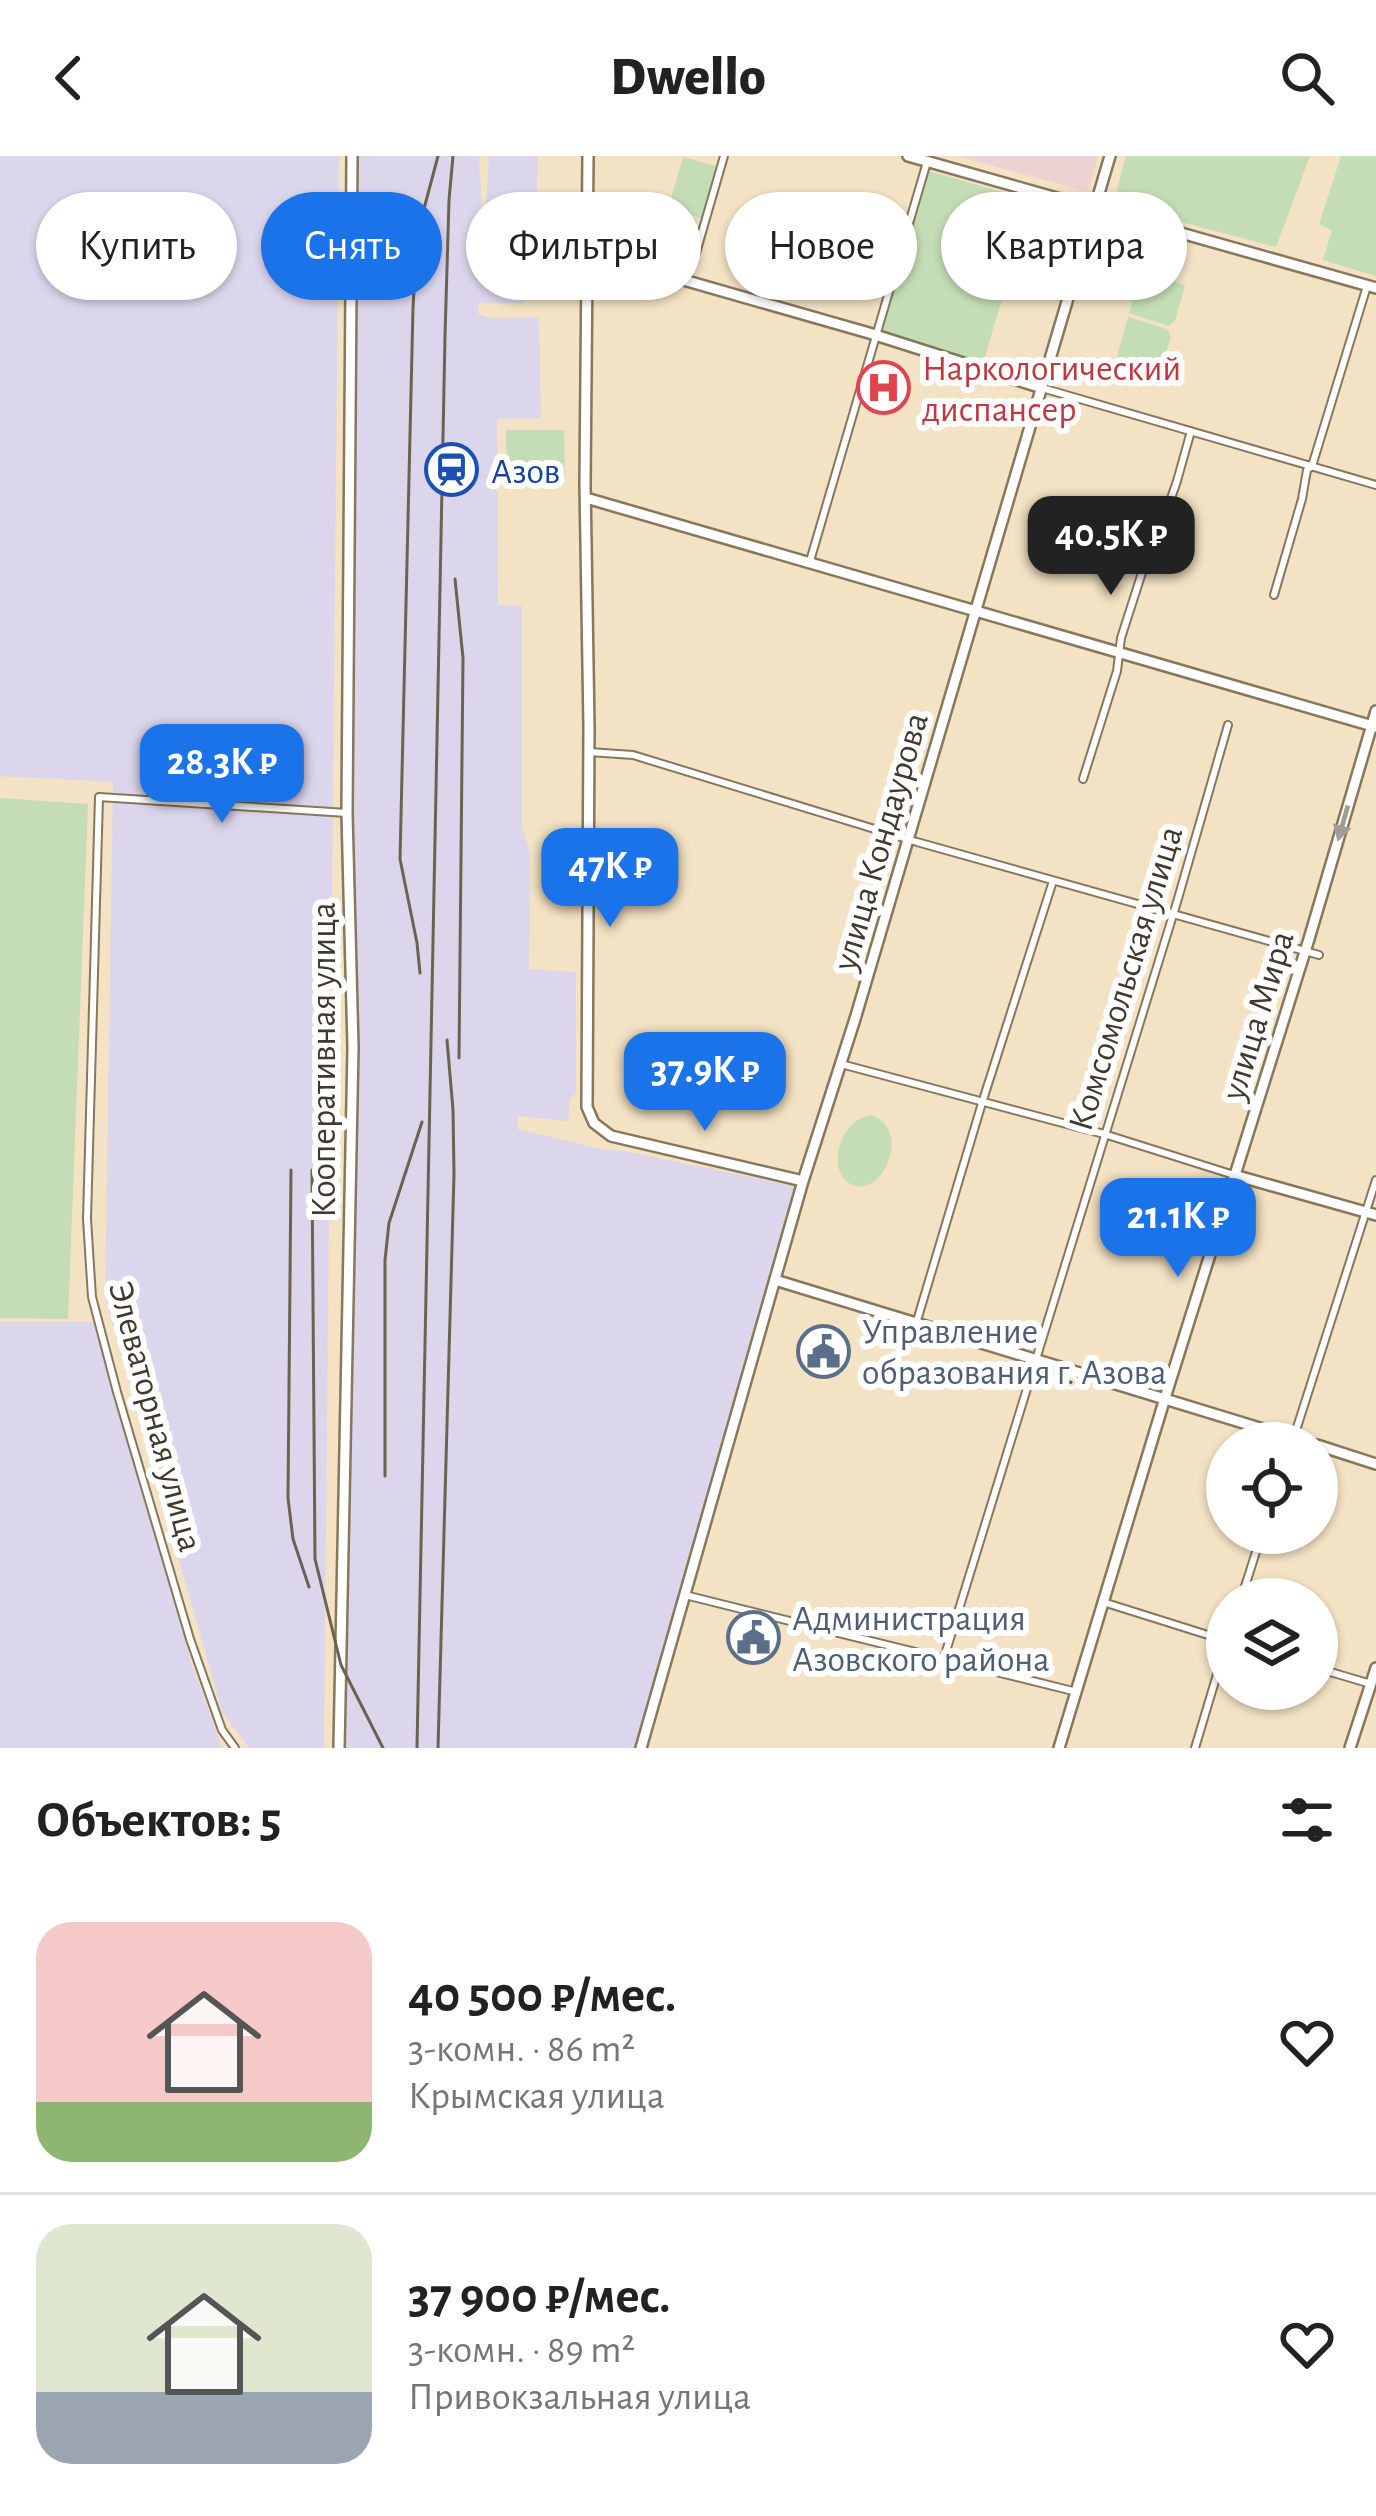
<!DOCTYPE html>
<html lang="ru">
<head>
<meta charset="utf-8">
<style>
	body { margin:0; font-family:"Alegreya Sans",sans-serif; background:#f6f6f6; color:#222; height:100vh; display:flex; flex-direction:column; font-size:45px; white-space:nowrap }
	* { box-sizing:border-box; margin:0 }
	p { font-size:39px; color:#767676 }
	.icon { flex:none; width:66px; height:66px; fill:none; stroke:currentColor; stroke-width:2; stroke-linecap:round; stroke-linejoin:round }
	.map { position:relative; height:1592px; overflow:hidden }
	.panel { display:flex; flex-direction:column; background:#fff; flex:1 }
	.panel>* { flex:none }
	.guide { position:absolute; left:36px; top:36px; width:1305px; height:108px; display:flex; gap:24px }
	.buttons { position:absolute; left:1206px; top:1266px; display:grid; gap:24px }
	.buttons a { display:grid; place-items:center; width:132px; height:132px; border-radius:50%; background:#fff; box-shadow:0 3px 9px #0004; font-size:60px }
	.price { position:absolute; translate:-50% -102px; padding:0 27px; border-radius:24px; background:#1a73e8; color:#fff; font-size:39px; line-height:78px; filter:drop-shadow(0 3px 6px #0008) }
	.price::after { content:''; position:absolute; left:50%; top:72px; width:36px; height:27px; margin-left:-18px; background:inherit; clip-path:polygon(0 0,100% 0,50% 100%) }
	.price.current { background:#222; color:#fff }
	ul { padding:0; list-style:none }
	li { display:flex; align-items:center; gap:36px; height:300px; padding:0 36px }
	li+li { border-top:3px solid #e0e0e0 }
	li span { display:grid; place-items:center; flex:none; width:336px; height:240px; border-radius:36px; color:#555 }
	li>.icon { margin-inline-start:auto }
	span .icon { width:144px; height:144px; fill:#fffc; stroke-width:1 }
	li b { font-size:51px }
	h2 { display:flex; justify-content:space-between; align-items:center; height:144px; padding:0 36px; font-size:51px }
	.chip { padding:0 42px; border-radius:54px; background:#fff; box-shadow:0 3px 9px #0004; font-size:42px; line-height:108px }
	.chip.current { background:#1a73e8; color:#fff }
	header { display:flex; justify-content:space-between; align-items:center; height:156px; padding:0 36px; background:#fff; font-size:54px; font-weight:800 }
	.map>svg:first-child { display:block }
	.industrial { fill:#dcd6ec }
	.medical { fill:#edd2d4 }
	.green { fill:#c4ddb6 }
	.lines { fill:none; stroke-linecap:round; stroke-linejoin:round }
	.street-casing { stroke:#87775b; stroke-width:10 }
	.secondary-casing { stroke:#87775b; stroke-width:14 }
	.street { stroke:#fff; stroke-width:6 }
	.secondary { stroke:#fff; stroke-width:9 }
	.rail { stroke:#6b6351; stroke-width:3 }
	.oneway { fill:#a09c96 }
	.labels { text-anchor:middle; stroke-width:12; stroke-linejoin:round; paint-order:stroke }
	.health-label { font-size:36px; fill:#be3a42; stroke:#fff; text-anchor:start }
	.transit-label { font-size:36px; fill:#164399; stroke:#fff; text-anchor:start }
	.street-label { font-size:36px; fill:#403a2d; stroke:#fff }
	.service-label { font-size:36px; fill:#4e5e75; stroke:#fff; text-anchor:start }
</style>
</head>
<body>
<header><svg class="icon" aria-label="back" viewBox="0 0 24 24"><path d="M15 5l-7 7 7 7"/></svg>Dwello<svg class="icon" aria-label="search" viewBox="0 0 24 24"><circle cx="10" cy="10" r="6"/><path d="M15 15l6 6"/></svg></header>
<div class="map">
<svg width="1376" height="1592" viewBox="0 0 1376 1592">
	<rect width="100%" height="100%" fill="#f3e2c3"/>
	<path class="industrial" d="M 0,0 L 339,0 L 324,1592 L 249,1592 L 222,1556 L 105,1142 L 113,626 L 0,620 Z
		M 357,0 L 479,0 L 482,58 L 480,139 L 489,0 L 538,0 L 536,54 L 528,57 L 524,148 L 479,147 L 478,158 L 492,162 L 539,161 L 541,262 L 497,263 L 498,449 L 522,450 L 522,670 L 530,699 L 529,813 L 576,816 L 576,937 L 570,943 L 568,965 L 518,960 L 517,973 L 605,994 L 624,995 L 794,1030 L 634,1592 L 346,1592 L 350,1339 Z
		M 0,1166 L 95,1166 L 191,1506 L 222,1592 L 0,1592 Z"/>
	<path class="medical" d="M 957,0 L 1098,0 L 1088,36 Z"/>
	<path class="green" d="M 1126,0 L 1310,0 L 1276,91 L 1125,51 L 1117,34 Z
		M 1341,0 L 1376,0 L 1376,120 L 1323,104 L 1332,74 L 1319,68 Z
		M 683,1 L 716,10 L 701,62 L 668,53 Z
		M 925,14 L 1030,44 L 1028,53 L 1037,55 L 1026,101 L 1015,98 L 982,211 L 877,179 Z
		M 1140,116 L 1185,129 L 1175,165 L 1169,170 L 1129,157 Z
		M 1128,161 L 1167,173 L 1171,181 L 1157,224 L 1114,211 Z
		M 506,274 L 564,274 L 565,323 L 507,324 Z
		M 0,642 L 88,648 L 68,1163 L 0,1162 Z
		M 871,959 C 916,974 878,1052 846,1025 C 842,1021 839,1015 838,1009 C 836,987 849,962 871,959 Z"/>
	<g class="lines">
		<defs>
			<path id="street" d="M 696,97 L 724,0
				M 1042,232 L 1376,329
				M 810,405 L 927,6
				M 1274,439 L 1302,343 L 1307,314 L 1312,310 L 1367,130
				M 589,596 L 633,599 L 917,686 L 1319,799
				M 1083,623 L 1117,515 L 1121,482 L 1147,401 L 1159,377 L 1177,325 L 1191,275
				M 841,908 L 1104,978 L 1234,1019
				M 916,1168 L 982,947 L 1053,725
				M 1292,1287 L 1376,1024
				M 685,1439 L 1077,1536
				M 1241,1443 L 1262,1377
				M 1103,1446 L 1227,1485
				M 943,1505 L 1177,746 L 1228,569
				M 1317,1512 L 1371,1528
				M 235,1592 L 222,1574 L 190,1483 L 117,1236 L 92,1141 L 87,1063 L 99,641 L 347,657
				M 1195,1592 L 1227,1485"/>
			<path id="secondary" d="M 588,0 L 585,327 L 589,571 L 587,951 L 594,967 L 611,980 L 803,1025
				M 908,0 L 1376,132
				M 589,97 L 869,177 L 1042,232
				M 586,342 L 1376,571
				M 1234,1019 L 1376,1059
				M 775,1124 L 1309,1287
				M 1317,1289 L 1376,1308
				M 339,1592 L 353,892 L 347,657 L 352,0
				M 641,1592 L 803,1025 L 855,863 L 1110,0
				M 1059,1592 L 1165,1242 L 1309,783 L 1376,555
				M 1350,1592 L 1376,1512"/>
		</defs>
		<use href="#street" class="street-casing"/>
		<use href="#secondary" class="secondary-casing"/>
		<use href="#street" class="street"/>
		<use href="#secondary" class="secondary"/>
		<path class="rail" d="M 372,116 L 416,54
			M 455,423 L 463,502 L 459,902
			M 420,817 L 417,787 L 400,703 L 413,152 L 417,79 L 438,0
			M 291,1014 L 288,1342 L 293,1383 L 309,1431
			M 312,1014 L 315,1403 L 341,1509 L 383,1592
			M 385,1320 L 385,1104 L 389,1067 L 422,966
			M 417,1592 L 445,180 L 449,44 L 453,0
			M 438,1592 L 454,1018 L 453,954 L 447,884"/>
	</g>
	<defs><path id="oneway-solid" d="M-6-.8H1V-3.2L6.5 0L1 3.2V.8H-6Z" transform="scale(3)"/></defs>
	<use class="oneway" href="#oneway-solid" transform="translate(1343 667) rotate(106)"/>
	<defs>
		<symbol id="hospital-ring" viewBox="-11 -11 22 22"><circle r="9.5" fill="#fff" stroke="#e0444e" stroke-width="1.5"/><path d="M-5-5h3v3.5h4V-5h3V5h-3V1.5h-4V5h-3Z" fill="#e0444e"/></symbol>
		<symbol id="station-ring" viewBox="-11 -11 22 22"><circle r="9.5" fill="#fff" stroke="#1a4fb4" stroke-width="1.5"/><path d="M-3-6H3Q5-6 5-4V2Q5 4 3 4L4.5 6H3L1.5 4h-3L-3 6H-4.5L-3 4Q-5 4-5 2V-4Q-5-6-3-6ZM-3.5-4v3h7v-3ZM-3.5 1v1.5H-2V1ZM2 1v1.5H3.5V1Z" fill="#1a4fb4"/></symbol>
		<symbol id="civic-ring" viewBox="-11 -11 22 22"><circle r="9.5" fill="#fff" stroke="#5c6f8a" stroke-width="1.5"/><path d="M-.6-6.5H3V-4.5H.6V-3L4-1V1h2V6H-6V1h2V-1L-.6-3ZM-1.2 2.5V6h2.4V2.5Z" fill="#5c6f8a"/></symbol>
	</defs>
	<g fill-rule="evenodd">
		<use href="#hospital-ring" x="854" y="202" width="59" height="59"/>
		<use href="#station-ring" x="422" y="284" width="59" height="59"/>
		<use href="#civic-ring" x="794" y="1166" width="59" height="59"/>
		<use href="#civic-ring" x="724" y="1452" width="59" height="59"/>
	</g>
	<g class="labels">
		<g class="health-label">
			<text x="922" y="224">Наркологический<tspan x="922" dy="41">диспансер</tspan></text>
		</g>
		<g class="transit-label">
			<text x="491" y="327">Азов</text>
		</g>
		<g class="street-label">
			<text transform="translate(879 685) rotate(-74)" y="13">улица Кондаурова</text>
			<text transform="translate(1124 822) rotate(-73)" y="13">Комсомольская улица</text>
			<text transform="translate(1256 859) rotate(-73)" y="13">улица Мира</text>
			<text transform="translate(322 904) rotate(-90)" y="13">Кооперативная улица</text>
			<text transform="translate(157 1260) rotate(75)" y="13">Элеваторная улица</text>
		</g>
		<g class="service-label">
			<text x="862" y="1187">Управление<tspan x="862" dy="41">образования г. Азова</tspan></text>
			<text x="792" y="1474">Администрация<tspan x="792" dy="41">Азовского района</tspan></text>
		</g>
	</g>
</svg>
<div class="buttons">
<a><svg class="icon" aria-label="locate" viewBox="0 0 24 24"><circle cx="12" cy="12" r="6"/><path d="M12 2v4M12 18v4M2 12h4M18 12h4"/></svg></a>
<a><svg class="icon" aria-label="layers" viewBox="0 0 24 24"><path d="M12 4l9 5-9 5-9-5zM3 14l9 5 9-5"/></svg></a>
</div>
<b class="price current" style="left:1111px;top:442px">40.5K ₽</b>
<b class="price" style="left:222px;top:670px">28.3K ₽</b>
<b class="price" style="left:610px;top:774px">47K ₽</b>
<b class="price" style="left:705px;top:978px">37.9K ₽</b>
<b class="price" style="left:1178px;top:1124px">21.1K ₽</b>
<div class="guide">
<a class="chip">Купить</a>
<a class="chip current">Снять</a>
<a class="chip">Фильтры</a>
<a class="chip">Новое</a>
<a class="chip">Квартира</a>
</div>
</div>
<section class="panel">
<h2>Объектов: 5<svg class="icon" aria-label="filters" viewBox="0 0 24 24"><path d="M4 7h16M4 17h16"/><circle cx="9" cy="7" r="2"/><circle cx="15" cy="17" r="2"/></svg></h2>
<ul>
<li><span style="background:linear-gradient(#f6c9c9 75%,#8fb573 0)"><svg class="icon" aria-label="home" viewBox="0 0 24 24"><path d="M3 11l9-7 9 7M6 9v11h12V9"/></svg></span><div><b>40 500 ₽/мес.</b><p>3-комн. · 86 m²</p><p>Крымская улица</p></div><svg class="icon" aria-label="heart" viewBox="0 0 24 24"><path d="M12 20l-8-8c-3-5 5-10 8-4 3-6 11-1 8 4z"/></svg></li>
<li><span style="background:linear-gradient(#dfe7d0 70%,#9aa5b1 0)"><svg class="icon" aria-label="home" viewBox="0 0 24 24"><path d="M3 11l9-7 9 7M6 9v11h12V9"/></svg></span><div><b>37 900 ₽/мес.</b><p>3-комн. · 89 m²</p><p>Привокзальная улица</p></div><svg class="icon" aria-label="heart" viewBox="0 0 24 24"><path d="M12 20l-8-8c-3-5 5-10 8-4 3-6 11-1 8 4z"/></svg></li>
</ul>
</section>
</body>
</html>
